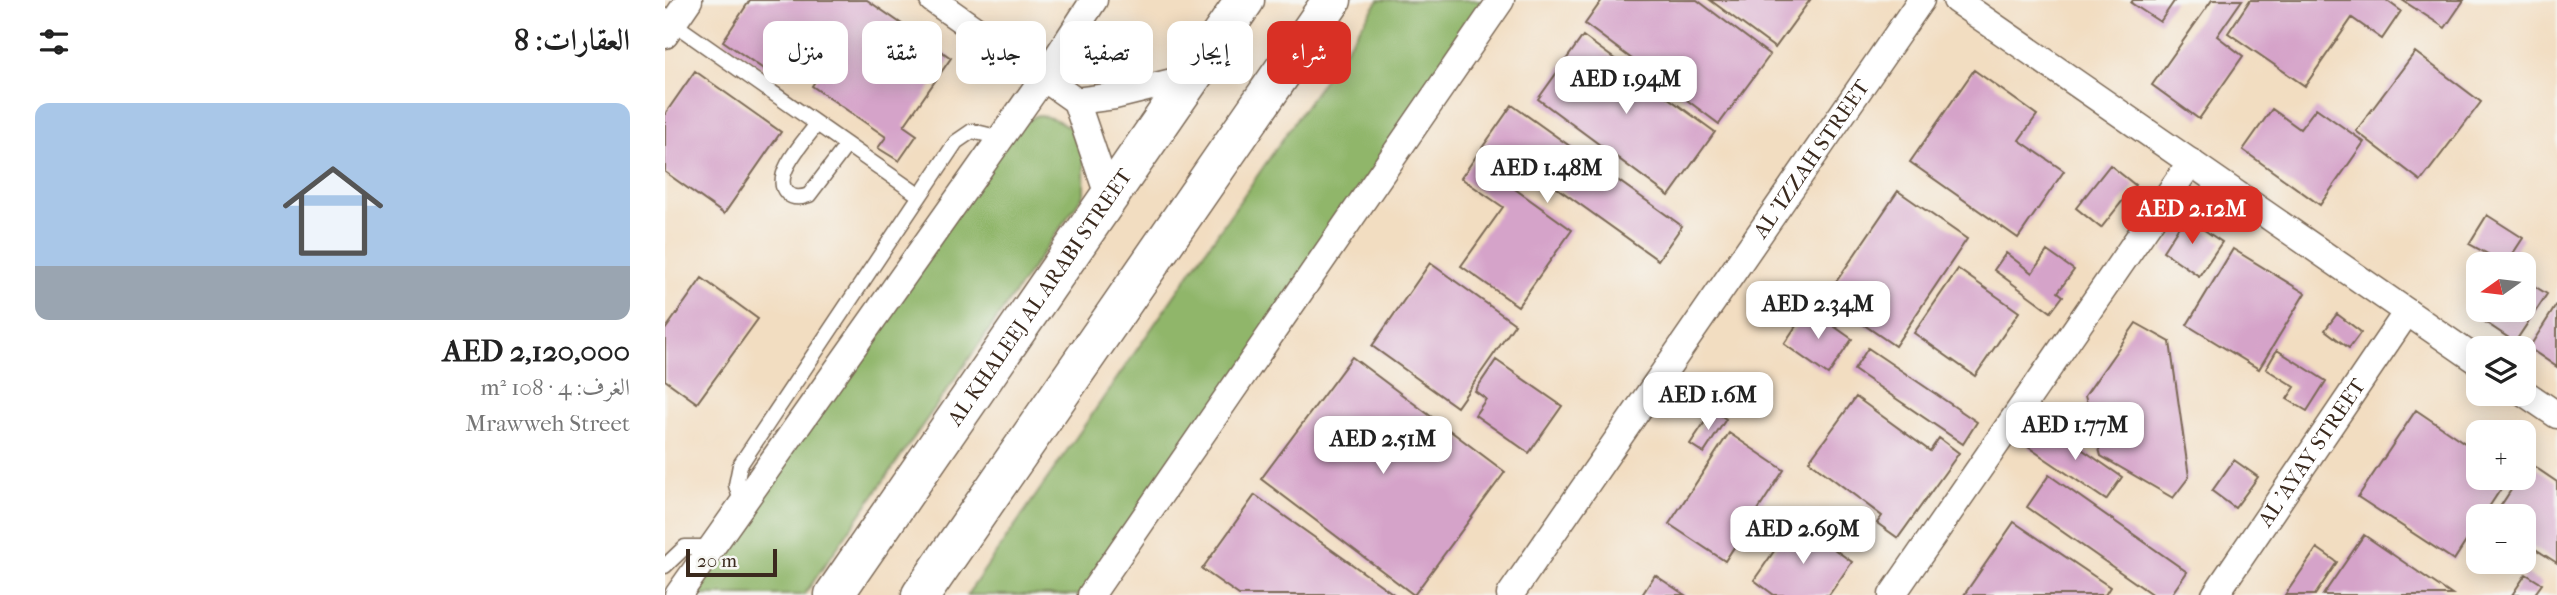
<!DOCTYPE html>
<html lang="ar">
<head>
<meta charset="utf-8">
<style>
	body { margin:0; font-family:"IM FELL French Canon",Amiri,serif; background:#f6f6f6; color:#222; direction:rtl; height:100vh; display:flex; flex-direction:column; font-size:26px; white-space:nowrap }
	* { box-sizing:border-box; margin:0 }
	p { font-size:23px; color:#767676 }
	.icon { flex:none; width:38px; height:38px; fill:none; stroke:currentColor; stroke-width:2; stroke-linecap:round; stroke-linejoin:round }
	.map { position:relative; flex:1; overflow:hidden; direction:ltr }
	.drawer { display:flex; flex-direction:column; background:#fff; width:665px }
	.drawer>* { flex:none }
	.banner { position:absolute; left:21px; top:21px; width:665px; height:63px; direction:rtl; display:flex; gap:14px }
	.needle { width:46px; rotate:256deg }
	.buttons { position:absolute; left:1801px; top:252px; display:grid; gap:14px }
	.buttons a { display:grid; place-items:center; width:70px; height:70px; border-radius:14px; background:#fff; box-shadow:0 4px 18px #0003; font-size:35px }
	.scale { position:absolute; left:21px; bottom:18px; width:91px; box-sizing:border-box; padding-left:7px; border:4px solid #3b2a1e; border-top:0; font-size:19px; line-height:24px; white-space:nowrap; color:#3b2a1e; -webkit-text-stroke:5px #f6f6f2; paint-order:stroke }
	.price { position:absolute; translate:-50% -60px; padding:0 16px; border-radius:14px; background:#fff; color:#222; font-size:23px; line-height:46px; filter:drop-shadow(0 2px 4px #0008) }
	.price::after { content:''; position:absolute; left:50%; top:42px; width:21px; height:16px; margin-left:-10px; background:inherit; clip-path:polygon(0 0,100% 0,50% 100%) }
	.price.on { background:#d93025; color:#fff }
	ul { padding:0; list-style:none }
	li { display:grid; align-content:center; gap:14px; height:371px; padding:0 35px }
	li+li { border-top:2px solid #e0e0e0 }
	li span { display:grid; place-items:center; height:217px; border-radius:14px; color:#555 }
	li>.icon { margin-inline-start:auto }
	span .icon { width:126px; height:126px; fill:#fffc; stroke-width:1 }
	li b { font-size:30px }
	h2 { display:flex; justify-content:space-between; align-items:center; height:84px; padding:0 35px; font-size:30px }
	.chip { padding:0 24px; border-radius:14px; background:#fff; box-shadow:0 4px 18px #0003; font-size:24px; line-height:63px }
	.chip.on { background:#d93025; color:#fff }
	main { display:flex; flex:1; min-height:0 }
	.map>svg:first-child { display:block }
	.forest { fill:#90b66a; stroke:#667044; stroke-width:2 }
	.building { fill:#d5a3c9 }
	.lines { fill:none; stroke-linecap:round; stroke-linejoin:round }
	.lane-casing { stroke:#7b6957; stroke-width:17 }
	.street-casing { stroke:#7b6957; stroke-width:29 }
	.highway-casing { stroke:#7b6957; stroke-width:41 }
	.lane { stroke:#fff; stroke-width:14 }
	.street { stroke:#fff; stroke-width:26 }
	.highway { stroke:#fff; stroke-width:38 }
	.labels { text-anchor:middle; stroke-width:7; stroke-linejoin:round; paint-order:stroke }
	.street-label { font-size:21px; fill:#3b2a1e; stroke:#f6f6f2 }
</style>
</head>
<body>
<main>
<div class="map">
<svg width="1892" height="595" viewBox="0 0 1892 595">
	<rect width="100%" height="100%" fill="#f6f6f2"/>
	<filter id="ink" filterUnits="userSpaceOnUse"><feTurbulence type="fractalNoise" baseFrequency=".0143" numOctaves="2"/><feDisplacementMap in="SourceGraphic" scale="14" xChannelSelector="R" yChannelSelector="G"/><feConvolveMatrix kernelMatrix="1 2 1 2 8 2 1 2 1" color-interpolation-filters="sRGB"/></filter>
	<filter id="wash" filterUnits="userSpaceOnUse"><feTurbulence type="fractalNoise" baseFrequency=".00686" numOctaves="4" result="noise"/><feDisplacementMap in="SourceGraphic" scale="28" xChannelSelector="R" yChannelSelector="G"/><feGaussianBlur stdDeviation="1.57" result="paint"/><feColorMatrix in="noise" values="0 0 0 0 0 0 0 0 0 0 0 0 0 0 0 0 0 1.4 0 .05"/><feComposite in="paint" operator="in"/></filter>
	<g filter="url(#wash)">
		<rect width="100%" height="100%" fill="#f2ddc1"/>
		<path class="forest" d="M 714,0 L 830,0 L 422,595 L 302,595 Z
			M 372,115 C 421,122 420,153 419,194 L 139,595 L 23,595 L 349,129 Z"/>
		<g id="blocks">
			<path class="building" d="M 85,0 L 202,0 L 286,58 L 239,126 L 252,135 L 234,161 L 213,148 L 221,137 L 147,86 L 156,72 L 117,45 L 100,70 L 58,41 Z
				M 937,0 L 1032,0 L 1105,55 L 1054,124 L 920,24 Z
				M 1045,0 L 1145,0 L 1110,48 Z
				M 1468,0 L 1510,0 L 1495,22 L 1466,3 Z
				M 1547,0 L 1577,0 L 1552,36 L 1578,56 L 1534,119 L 1487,85 Z
				M 1585,0 L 1721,0 L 1736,11 L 1717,39 L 1687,18 L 1640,86 L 1563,33 Z
				M 1737,0 L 1799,0 L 1780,28 Z
				M 918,36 L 1050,132 L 1004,196 L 873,99 Z
				M 1750,52 L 1816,102 L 1756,181 L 1691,131 Z
				M 1309,70 L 1372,115 L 1354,140 L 1399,171 L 1353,238 L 1245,162 Z
				M 30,71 L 116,132 L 59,214 L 0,172 L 0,114 Z
				M 847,105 L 1017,226 L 993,260 L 864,168 L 850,189 L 907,230 L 853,306 L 796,266 L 838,207 L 796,178 Z
				M 1651,108 L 1699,142 L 1655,205 L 1578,150 L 1607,109 L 1635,129 Z
				M 1445,165 L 1470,185 L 1436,228 L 1411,208 Z
				M 1233,191 L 1302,239 L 1230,346 L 1160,298 Z
				M 1822,215 L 1858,238 L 1841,264 L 1804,244 Z
				M 1520,217 L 1557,242 L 1534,276 L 1498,251 Z
				M 1568,249 L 1640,293 L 1594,369 L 1522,325 Z
				M 1382,251 L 1409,270 L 1393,292 L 1398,296 L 1386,312 L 1329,270 L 1341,253 L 1367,273 Z
				M 765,263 L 850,324 L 792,407 L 707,346 Z
				M 1293,269 L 1354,312 L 1310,376 L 1249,333 Z
				M 37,278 L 93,319 L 32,403 L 0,380 L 0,330 Z
				M 1858,279 L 1882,294 L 1850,342 L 1814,318 L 1819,310 L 1858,310 Z
				M 1892,304 L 1892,367 L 1864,348 Z
				M 1143,308 L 1187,339 L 1163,375 L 1119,344 Z
				M 1672,314 L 1696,332 L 1684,348 L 1660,330 Z
				M 1471,323 L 1505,342 L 1524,477 L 1508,498 L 1436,456 L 1420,396 Z
				M 1203,348 L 1312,422 L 1298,444 L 1189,370 Z
				M 1612,350 L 1661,381 L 1642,411 L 1622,399 L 1630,387 L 1601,369 Z
				M 687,357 L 840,472 L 749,595 L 596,479 Z
				M 831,360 L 897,406 L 864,453 L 810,415 L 821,399 L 810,391 Z
				M 1191,397 L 1265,451 L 1274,438 L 1294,453 L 1233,538 L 1212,523 L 1217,516 L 1144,461 Z
				M 1048,410 L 1061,419 L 1039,453 L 1025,444 Z
				M 1751,410 L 1813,452 L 1813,478 L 1843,478 L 1818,516 L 1813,516 L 1813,523 L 1789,560 L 1693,497 Z
				M 1379,423 L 1457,477 L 1441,500 L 1363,447 Z
				M 1064,433 L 1119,470 L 1060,561 L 1004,524 Z
				M 1569,460 L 1593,477 L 1570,508 L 1547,491 Z
				M 1864,463 L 1892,482 L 1892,563 L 1858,541 L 1858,516 L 1829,516 L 1854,478 L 1858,478 Z
				M 1384,475 L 1522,572 L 1506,595 L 1488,595 L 1362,507 Z
				M 590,495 L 730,595 L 574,595 L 537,569 Z
				M 1130,521 L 1187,562 L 1164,595 L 1109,595 L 1089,580 Z
				M 1349,522 L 1445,587 L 1440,595 L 1299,595 Z
				M 1699,535 L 1787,595 L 1658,595 Z
				M 1652,548 L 1672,562 L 1650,595 L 1620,595 Z
				M 1861,574 L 1877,584 L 1869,595 L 1847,595 Z
				M 990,575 L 1020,595 L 977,595 Z"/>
		</g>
	</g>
	<g filter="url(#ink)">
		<use href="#blocks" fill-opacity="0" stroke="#7b6957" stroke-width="2"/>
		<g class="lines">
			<defs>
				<path id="lane" d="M 8,23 L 255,196
					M 152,124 C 142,138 105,176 122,193 C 128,199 136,198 144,195 L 182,145
					M 77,505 L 71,485 L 75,465 L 291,142 L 307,131 L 336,138
					M 0,566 L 20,547 L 47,547"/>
				<g id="street">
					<path d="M 268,0 L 411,101 L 444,198"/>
					<path d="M 1291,0 L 1813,361"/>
					<path d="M 0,35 L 24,0"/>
					<path d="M 411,101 L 450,96 L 527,77"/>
					<path d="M 1858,392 L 1892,415"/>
					<path d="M 13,595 L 379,77 L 429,0"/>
					<path d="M 426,595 L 836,0"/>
					<path id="s1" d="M 845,595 L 1256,0"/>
					<path d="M 1227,595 L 1526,162"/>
					<path id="s2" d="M 1550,595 L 1742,312"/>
				</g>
				<g id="highway">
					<path id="s3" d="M 169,595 L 580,0"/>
					<path d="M 256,595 L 667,0"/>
				</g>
			</defs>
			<use href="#lane" class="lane-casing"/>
			<use href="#street" class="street-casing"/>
			<use href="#highway" class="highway-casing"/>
			<use href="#lane" class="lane"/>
			<use href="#street" class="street"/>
			<use href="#highway" class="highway"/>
		</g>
	</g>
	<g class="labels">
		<g class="street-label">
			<text dy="7" stroke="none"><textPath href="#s1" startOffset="530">AL 'IZZAH STREET</textPath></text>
			<text dy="7" stroke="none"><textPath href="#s3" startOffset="362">AL KHALEEJ AL ARABI STREET</textPath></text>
			<text dy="7" stroke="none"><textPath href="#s2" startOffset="172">AL 'AYAY STREET</textPath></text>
		</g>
	</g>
</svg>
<div class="buttons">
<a><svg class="needle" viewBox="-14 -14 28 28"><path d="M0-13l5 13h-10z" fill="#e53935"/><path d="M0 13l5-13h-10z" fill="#767676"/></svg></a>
<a><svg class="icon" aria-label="layers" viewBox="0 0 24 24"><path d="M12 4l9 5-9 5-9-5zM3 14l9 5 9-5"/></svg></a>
<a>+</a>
<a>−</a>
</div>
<div class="scale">20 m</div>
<b class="price" style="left:961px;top:116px">AED 1.94M</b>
<b class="price" style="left:882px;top:205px">AED 1.48M</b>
<b class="price on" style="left:1527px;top:246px">AED 2.12M</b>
<b class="price" style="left:1153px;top:341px">AED 2.34M</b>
<b class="price" style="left:1043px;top:432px">AED 1.6M</b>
<b class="price" style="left:1410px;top:462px">AED 1.77M</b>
<b class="price" style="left:718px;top:476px">AED 2.51M</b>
<b class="price" style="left:1138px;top:566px">AED 2.69M</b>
<div class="banner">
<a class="chip on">شراء</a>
<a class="chip">إيجار</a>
<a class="chip">تصفية</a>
<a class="chip">جديد</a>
<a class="chip">شقة</a>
<a class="chip">منزل</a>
</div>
</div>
<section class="drawer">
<h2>العقارات: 8<svg class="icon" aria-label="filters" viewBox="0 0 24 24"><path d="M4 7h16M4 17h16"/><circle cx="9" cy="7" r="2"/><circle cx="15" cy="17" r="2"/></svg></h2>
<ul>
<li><span style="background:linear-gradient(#a9c7e8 75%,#9aa5b1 0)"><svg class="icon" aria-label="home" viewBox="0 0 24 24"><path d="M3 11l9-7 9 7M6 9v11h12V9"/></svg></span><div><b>AED 2,120,000</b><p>الغرف: 4 · 108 m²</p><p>Mrawweh Street</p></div></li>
</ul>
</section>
</main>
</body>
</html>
